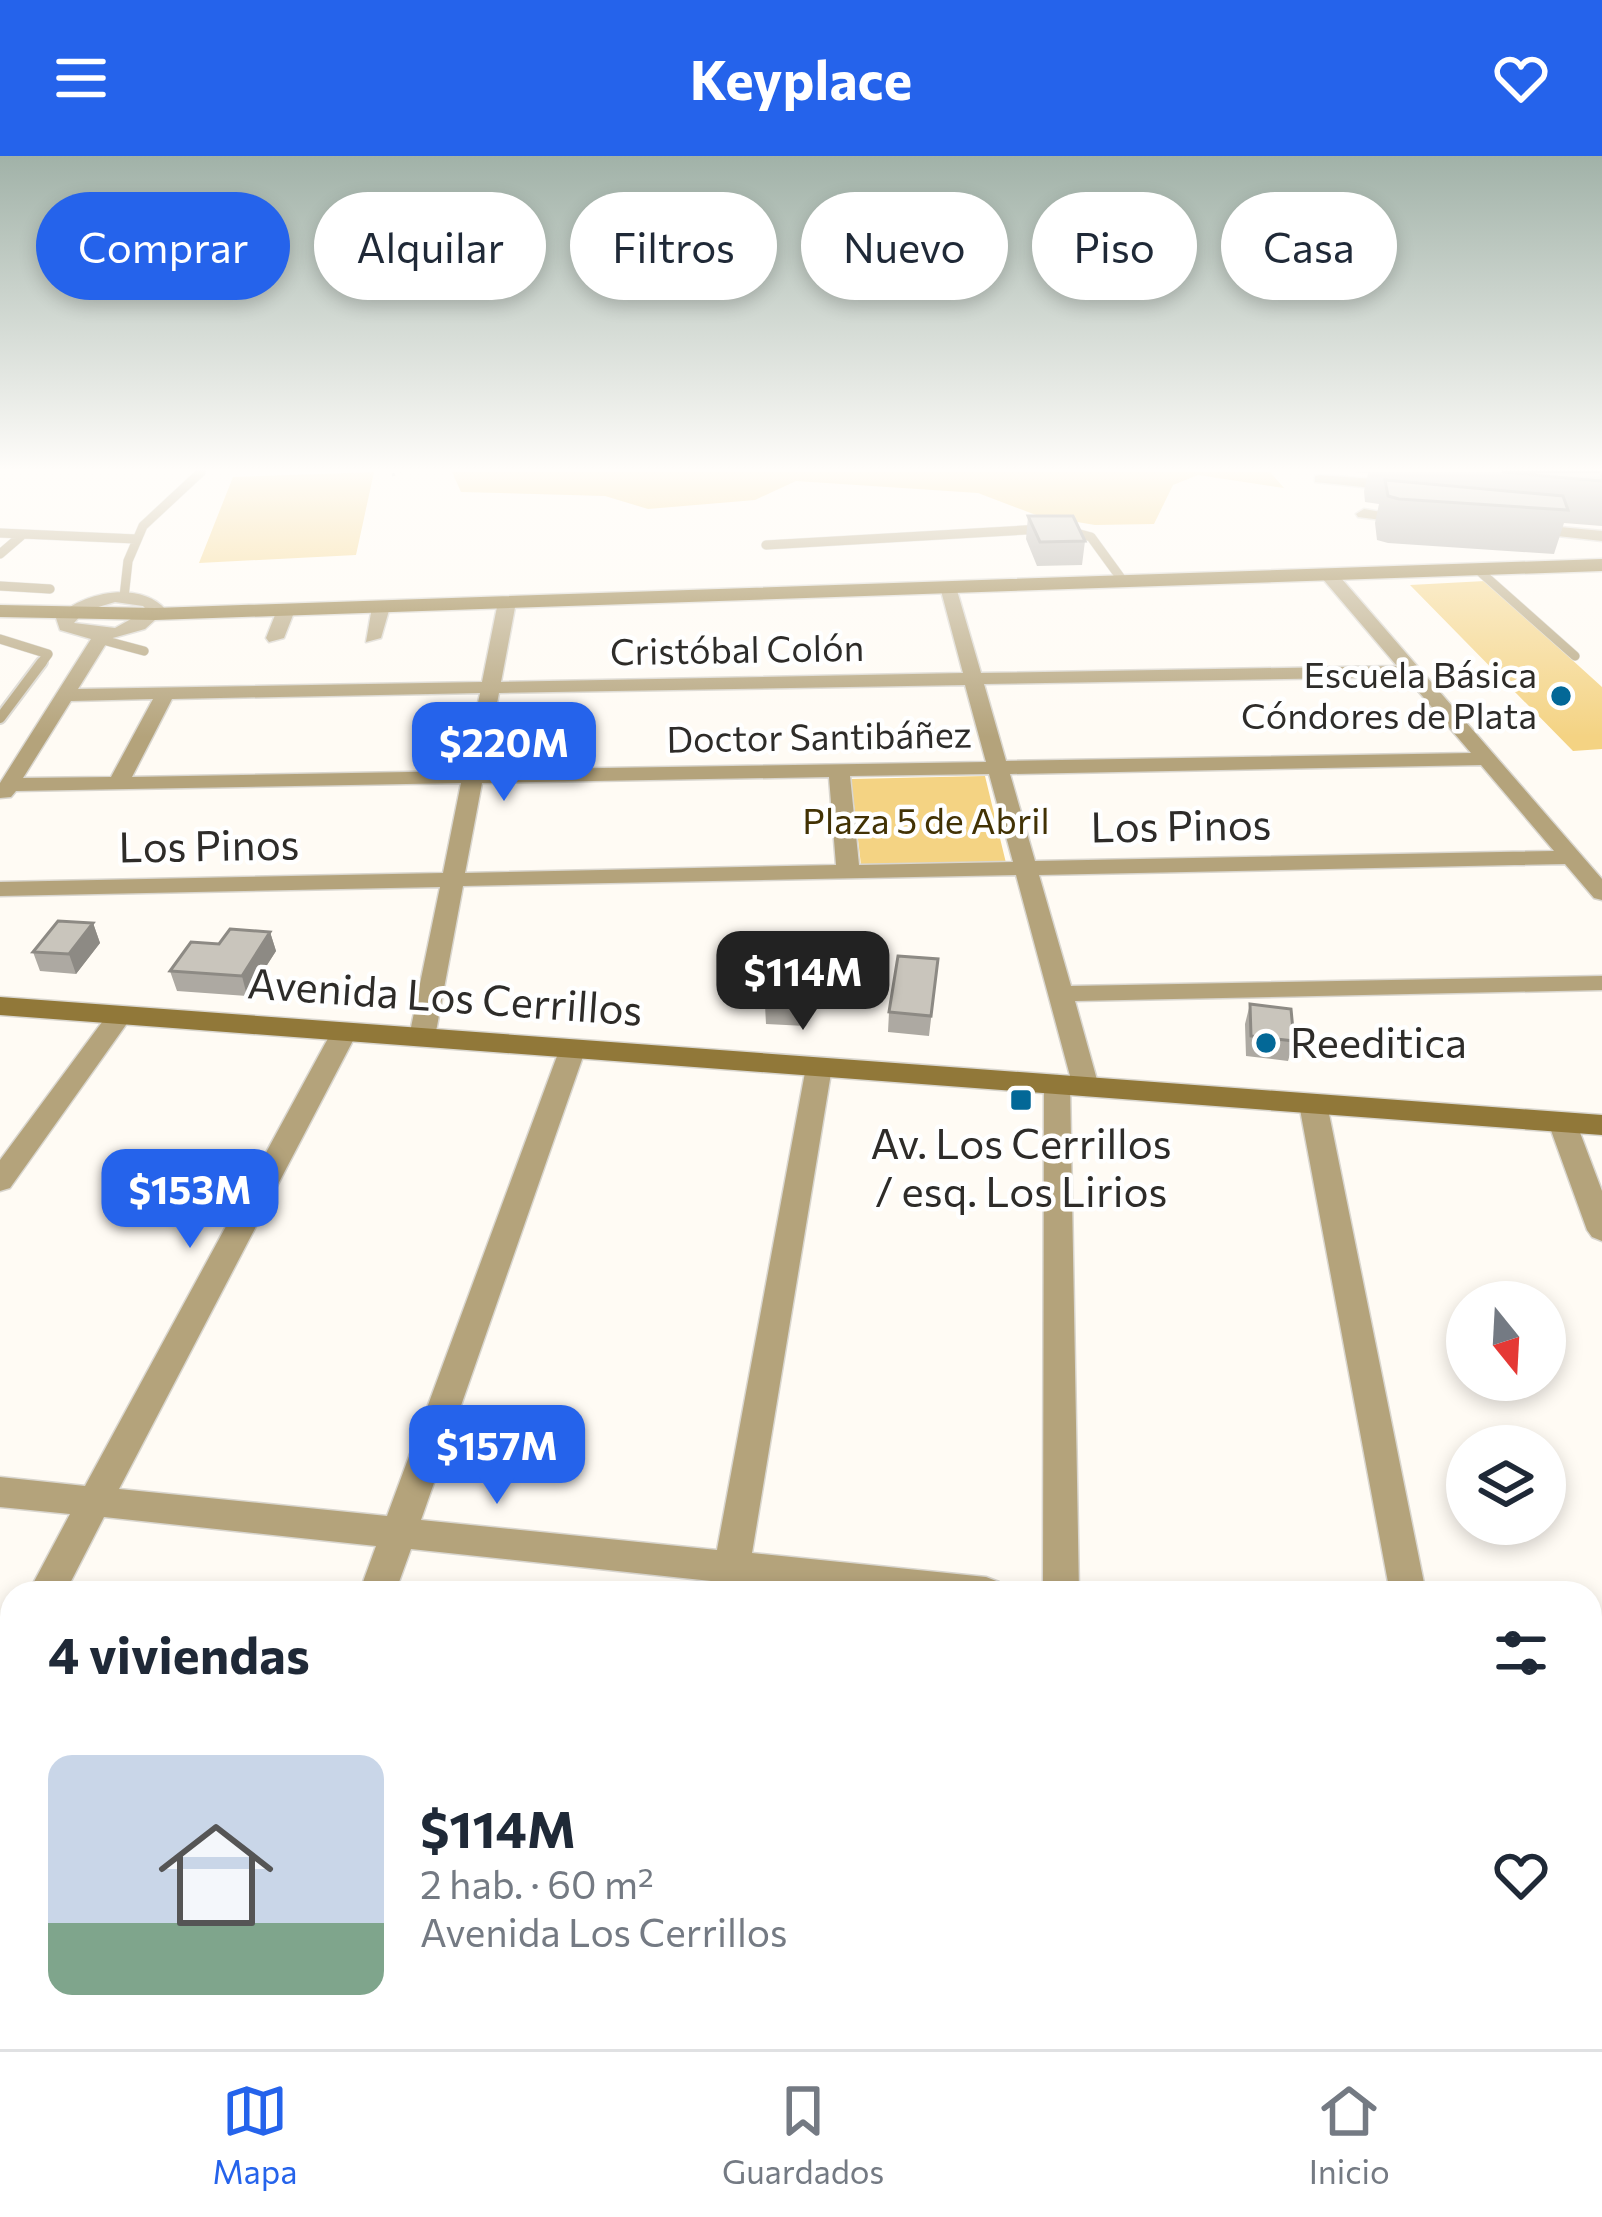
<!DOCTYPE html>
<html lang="es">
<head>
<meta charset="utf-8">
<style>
	body { margin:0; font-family:Commissioner,sans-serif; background:#f6f6f7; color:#1f2937; height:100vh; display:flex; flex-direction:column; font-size:45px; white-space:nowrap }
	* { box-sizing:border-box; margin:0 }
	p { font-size:39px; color:#747a83 }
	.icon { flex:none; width:66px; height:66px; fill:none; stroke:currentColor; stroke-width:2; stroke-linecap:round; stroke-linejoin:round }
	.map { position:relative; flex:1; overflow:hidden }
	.panel { position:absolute; left:0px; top:1425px; width:1602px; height:468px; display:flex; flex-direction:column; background:#fff; border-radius:36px 36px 0 0; box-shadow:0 6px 18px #0003 }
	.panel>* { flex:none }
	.guide { position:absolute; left:36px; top:36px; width:1530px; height:108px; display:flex; gap:24px }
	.needle { width:78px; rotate:162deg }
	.buttons { position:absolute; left:1446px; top:1125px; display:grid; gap:24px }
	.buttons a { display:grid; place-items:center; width:120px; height:120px; border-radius:50%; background:#fff; box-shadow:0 6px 18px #0003; font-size:60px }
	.price { position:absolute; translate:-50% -102px; padding:0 27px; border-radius:24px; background:#2563eb; color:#fff; font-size:39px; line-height:78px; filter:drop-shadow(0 3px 6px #0008) }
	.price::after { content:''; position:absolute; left:50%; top:72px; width:36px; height:27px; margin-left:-18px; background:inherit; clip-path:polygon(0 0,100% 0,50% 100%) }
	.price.active { background:#222; color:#fff }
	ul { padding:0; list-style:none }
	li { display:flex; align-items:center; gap:36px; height:300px; padding:0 48px }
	li span { display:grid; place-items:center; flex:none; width:336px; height:240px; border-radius:24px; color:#555 }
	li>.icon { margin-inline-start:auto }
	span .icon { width:144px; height:144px; fill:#fffc; stroke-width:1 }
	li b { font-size:51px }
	h2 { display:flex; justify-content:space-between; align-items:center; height:144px; padding:0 48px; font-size:51px }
	.pill { padding:0 42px; border-radius:54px; background:#fff; box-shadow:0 6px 18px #0003; font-size:42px; line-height:108px }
	.pill.active { background:#2563eb; color:#fff }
	header { display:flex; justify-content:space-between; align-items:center; height:156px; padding:0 48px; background:#2563eb; color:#fff; font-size:54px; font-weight:700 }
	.tab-bar { display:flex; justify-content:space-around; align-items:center; height:168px; border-top:3px solid #e0e1e3; background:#fff; font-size:33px; color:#747a83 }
	.tab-bar a { display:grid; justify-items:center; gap:6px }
	.tab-bar .active { color:#2563eb }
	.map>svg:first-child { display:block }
	.green { fill:#f4d383 }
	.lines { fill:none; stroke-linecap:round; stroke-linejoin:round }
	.lane-far1-casing { stroke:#d9d6cf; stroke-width:10 }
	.lane-casing { stroke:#d9d6cf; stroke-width:14 }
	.street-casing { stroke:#d9d6cf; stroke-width:3 }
	.secondary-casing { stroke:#d9d6cf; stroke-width:3 }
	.path { stroke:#9c9994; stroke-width:3; stroke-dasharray:3 6; stroke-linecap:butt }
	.lane-far1 { stroke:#b4a37b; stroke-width:9 }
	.lane { stroke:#b4a37b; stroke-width:10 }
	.street { fill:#b4a37b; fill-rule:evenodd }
	.secondary { fill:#917839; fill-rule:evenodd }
	.wall { fill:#ada9a2 }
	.shaded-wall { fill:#8d8a84 }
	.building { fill:#c9c5bc; stroke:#8d8a84; stroke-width:3 }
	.poi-dot { fill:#036897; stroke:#fff; stroke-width:4.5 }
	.labels { text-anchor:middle; stroke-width:9; stroke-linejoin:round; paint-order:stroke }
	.far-street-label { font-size:36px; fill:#2e2c29; stroke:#fff }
	.far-poi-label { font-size:36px; fill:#2e2c29; stroke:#fff; text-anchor:end }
	.far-park-label { font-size:36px; fill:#423204; stroke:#fff }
	.street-label { font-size:42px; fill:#2e2c29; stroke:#fff }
	.poi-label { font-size:42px; fill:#2e2c29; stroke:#fff; text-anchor:start }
</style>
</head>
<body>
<header><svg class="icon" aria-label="menu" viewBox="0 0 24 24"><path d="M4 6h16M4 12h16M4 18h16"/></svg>Keyplace<svg class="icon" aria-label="heart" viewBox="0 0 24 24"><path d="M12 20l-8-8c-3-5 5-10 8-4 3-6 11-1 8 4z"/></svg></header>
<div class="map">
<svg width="1602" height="1893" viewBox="0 0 1602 1893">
	<rect width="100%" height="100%" fill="#fffbf4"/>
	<path class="green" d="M 374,316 L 356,399 L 199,407 L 233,321 Z
		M 452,316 L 1270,316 L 1284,332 L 1198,319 L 1173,329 L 1154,368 L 1095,369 L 1036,359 L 978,337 L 796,325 L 755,344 L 648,353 L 605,340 L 461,336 Z
		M 1485,425 L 1602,531 L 1602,593 L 1573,595 L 1410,429 Z
		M 985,620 L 1006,707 L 861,709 L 851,623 Z"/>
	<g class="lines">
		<defs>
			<path id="lane-far1" d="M 1065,374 L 1091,381 L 1123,425
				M 0,377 L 136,383
				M 766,389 L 1042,373
				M 0,398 L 21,380
				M 1477,413 L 1575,500
				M 0,430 L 50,433
				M 124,441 L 128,405 L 143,370 L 201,316
				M 0,483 L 48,498 L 40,509
				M 99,483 L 144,495"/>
			<path id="lane" d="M 0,562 L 42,506"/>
			<path id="street" d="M 1320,319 L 1401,325 L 1409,330 L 1401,335 L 1315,326 L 1315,320 Z
				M 1364,353 L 1421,363 L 1413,368 L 1358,361 L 1356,358 Z
				M 1528,368 L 1602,375 L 1602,385 L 1522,376 L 1522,370 Z
				M 1328,413 L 1334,414 L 1602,723 L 1602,744 L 1594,742 L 1565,708 L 1039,719 L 1071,830 L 1602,820 L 1602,834 L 1075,845 L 1099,931 L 1086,940 L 1073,931 L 1016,719 L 463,730 L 435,881 L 422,889 L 409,881 L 440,731 L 0,740 L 0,726 L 443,717 L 461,627 L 16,635 L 11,641 L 0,642 L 0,627 L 91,483 L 60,474 L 56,462 C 82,436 140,424 166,454 L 145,473 L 109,483 L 78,533 L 482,526 L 498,446 L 507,441 L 516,446 L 501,526 L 963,517 L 940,431 L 948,426 L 956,431 L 981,517 L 1397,510 L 1322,422 L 1322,414 ZM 115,446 L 143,450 L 147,454 L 115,472 L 74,467 L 85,455 ZM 1406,521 L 1471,597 L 1006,605 L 984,528 ZM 965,529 L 986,606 L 484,614 L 499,537 ZM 480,537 L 464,615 L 132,621 L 172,543 ZM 153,543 L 111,621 L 23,622 L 71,545 ZM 1481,609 L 1554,695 L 1035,705 L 1010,618 ZM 989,618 L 1013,706 L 859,709 L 850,620 ZM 829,621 L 836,709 L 465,717 L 482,627 Z
				M 381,446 L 390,451 L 381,482 L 366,486 L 372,451 Z
				M 286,449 L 295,454 L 284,482 L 269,486 L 266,482 L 277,454 Z
				M 120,851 L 133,859 L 10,1032 L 0,1035 L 0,1004 L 111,854 Z
				M 345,867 L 358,875 L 119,1333 L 387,1360 L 560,892 L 573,884 L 586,892 L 421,1364 L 717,1394 L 806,911 L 819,903 L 832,911 L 752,1397 L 986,1421 L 999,1426 L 1004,1437 L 830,1437 L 747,1428 L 745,1437 L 709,1437 L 711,1425 L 411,1393 L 395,1437 L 359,1437 L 376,1390 L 104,1361 L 65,1437 L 28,1437 L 70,1358 L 0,1351 L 0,1321 L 85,1330 L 332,875 Z
				M 1057,919 L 1070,928 L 1079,1437 L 1043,1437 L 1044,928 Z
				M 1313,939 L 1327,948 L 1426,1437 L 1390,1437 L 1299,948 Z
				M 1562,957 L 1576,966 L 1602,1035 L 1602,1085 L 1592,1081 L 1587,1074 L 1548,966 Z
				M 1590,1482 L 1602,1483 L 1602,1517 L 1590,1516 Z
				M 12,1484 L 12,1537 L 0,1542 L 0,1488 Z
				M 197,1881 L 243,1881 L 238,1893 L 192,1893 Z
				M 627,1881 L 673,1881 L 671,1893 L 625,1893 Z
				M 1042,1881 L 1088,1881 L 1088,1893 L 1042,1893 Z
				M 1470,1881 L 1516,1881 L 1518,1893 L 1472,1893 Z"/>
			<path id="secondary" d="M 1602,403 L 1602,415 L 155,464 L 0,461 L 0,449 L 155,452 Z
				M 0,841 L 1602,959 L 1602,979 L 0,859 Z"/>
		</defs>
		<use href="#lane-far1" class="lane-far1-casing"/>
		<use href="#lane" class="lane-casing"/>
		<use href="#street" class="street-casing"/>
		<use href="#secondary" class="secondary-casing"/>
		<path class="path" d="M 392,319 L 401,316"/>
		<use href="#lane-far1" class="lane-far1"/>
		<use href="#lane" class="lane"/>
		<use href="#street" class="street"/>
		<use href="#secondary" class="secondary"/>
	</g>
	<path class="wall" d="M 1355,316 L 1602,316 L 1602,370 L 1564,367 L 1554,398 L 1388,387 L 1377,384 L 1375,367 L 1379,348 L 1365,346 L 1364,335 L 1368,317 Z
		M 1028,360 L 1085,385 L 1082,409 L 1037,410 L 1026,383 Z
		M 93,767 L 100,787 L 76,818 L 40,815 L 33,796 Z
		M 270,776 L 276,795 L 247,840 L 177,835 L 170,815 Z
		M 938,803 L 929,880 L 888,876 L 889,856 Z
		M 811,819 L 811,839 L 806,870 L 766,868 L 765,849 Z
		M 1250,848 L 1294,885 L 1288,905 L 1246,900 L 1245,868 Z"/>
	<path class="shaded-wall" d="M 93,767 L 100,787 L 76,818 L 69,798 Z
		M 270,776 L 276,795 L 247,840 L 242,820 Z
		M 811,819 L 811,839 L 806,870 L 806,850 Z"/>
	<path class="building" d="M 1502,316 L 1602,316 L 1602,325 L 1555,321 Z
		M 1385,324 L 1563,340 L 1568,354 L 1399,343 L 1388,340 Z
		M 1028,360 L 1073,360 L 1085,385 L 1040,386 Z
		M 58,765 L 93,767 L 69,798 L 33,796 Z
		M 230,773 L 270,776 L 242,820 L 170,815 L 191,786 L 219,788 Z
		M 898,800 L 938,803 L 931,860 L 889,856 Z
		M 771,817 L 811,819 L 806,850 L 765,849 Z
		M 1250,848 L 1291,853 L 1294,885 L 1251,880 Z"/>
	<linearGradient id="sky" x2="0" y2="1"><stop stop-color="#a1b2a8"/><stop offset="0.54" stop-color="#fffdfa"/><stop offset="1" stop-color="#fffdfa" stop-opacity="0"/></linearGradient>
	<rect width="1602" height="581" fill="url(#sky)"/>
	<g class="poi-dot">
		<circle cx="1561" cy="540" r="12"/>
		<circle cx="1266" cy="887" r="12"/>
		<rect x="1009" y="932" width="24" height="24" rx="6"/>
	</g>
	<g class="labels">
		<g class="far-street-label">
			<text transform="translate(737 494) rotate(-1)" y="13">Cristóbal Colón</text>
			<text transform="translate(819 581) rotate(-1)" y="13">Doctor Santibáñez</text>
		</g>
		<g class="far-poi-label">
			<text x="1537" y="532">Escuela Básica<tspan x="1537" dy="41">Cóndores de Plata</tspan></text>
		</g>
		<g class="far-park-label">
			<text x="926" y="678">Plaza 5 de Abril</text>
		</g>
		<g class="street-label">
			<text transform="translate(1181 670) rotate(-1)" y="15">Los Pinos</text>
			<text transform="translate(209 690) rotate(-1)" y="15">Los Pinos</text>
			<text transform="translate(445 841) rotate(4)" y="15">Avenida Los Cerrillos</text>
		</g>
		<g class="poi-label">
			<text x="1290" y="902">Reeditica</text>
			<text x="1021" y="1003" text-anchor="middle">Av. Los Cerrillos<tspan x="1021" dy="48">/ esq. Los Lirios</tspan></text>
		</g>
	</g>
</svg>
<div class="buttons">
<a><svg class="needle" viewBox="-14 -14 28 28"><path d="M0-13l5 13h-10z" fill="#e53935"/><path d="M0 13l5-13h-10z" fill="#747a83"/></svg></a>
<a><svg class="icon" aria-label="layers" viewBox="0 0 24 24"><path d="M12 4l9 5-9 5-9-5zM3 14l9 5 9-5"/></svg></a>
</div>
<b class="price" style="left:504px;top:648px">$220M</b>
<b class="price active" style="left:803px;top:877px">$114M</b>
<b class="price" style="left:190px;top:1095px">$153M</b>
<b class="price" style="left:497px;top:1351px">$157M</b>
<div class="guide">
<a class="pill active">Comprar</a>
<a class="pill">Alquilar</a>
<a class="pill">Filtros</a>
<a class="pill">Nuevo</a>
<a class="pill">Piso</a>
<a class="pill">Casa</a>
</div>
<section class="panel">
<h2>4 viviendas<svg class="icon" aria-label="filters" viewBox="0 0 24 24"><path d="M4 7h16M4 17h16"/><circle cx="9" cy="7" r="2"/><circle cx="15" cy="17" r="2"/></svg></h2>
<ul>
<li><span style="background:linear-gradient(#c9d6e8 70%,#7fa58c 0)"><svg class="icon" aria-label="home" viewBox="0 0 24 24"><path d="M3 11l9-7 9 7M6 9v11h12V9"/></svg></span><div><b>$114M</b><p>2 hab. · 60 m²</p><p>Avenida Los Cerrillos</p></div><svg class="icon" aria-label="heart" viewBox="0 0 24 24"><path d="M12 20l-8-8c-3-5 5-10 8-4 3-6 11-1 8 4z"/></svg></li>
</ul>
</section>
</div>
<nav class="tab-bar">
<a class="active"><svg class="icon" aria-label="map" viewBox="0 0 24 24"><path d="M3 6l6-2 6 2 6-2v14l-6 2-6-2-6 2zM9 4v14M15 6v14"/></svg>Mapa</a>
<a><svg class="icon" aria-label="saved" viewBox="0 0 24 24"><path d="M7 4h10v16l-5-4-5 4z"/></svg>Guardados</a>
<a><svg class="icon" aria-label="home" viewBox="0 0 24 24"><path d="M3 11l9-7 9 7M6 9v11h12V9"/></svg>Inicio</a>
</nav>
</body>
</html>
